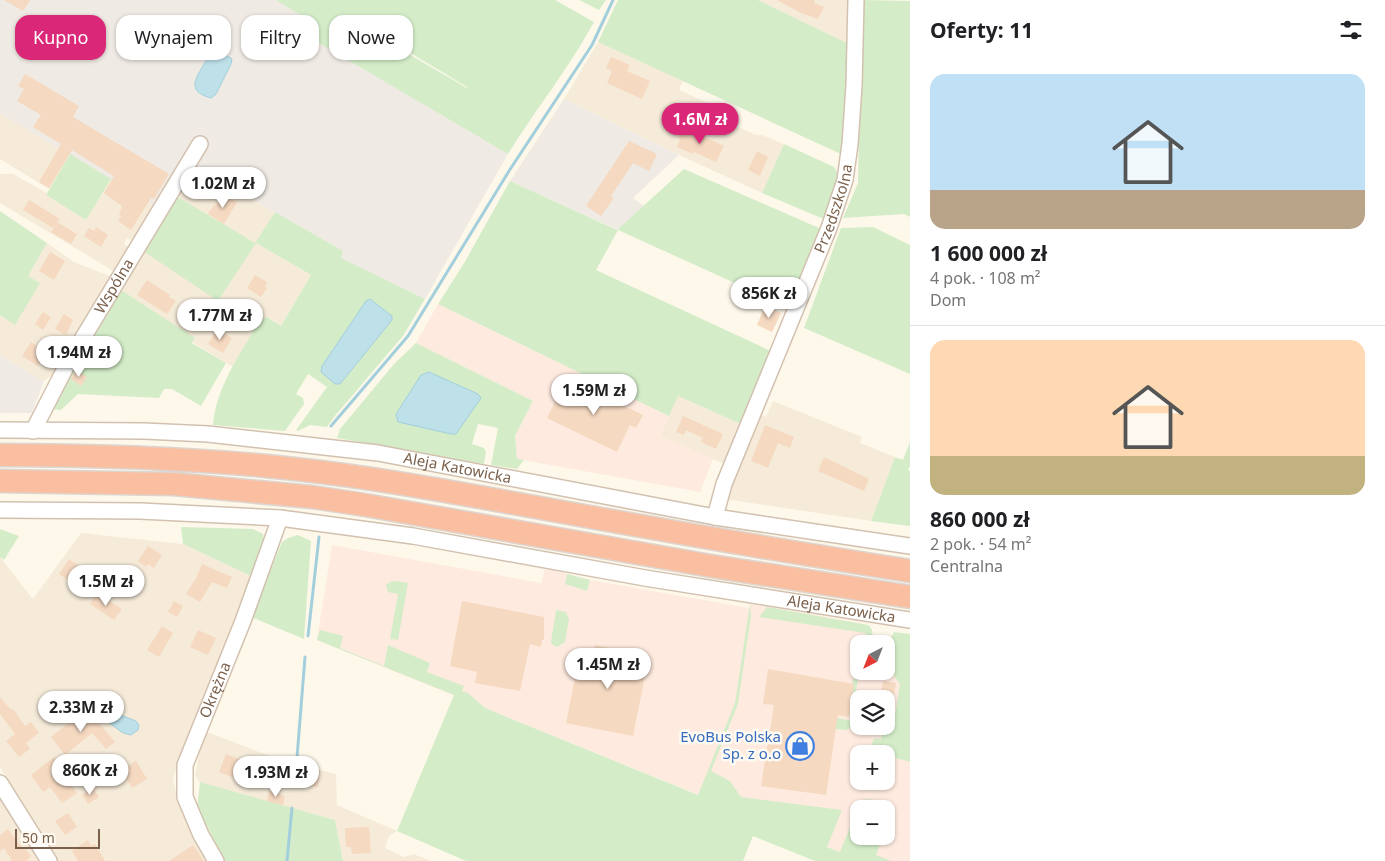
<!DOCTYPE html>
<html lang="pl">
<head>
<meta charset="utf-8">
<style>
	body { margin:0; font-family:"Noto Sans",sans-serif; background:#f2f2f2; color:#202124; height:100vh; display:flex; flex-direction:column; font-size:19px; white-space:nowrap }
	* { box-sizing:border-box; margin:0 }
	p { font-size:16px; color:#757577 }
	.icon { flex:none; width:28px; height:28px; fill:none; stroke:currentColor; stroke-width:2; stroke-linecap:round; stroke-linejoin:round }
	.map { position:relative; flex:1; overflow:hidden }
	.drawer { display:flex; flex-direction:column; background:#fff; width:475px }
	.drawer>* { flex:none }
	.guide { position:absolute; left:15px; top:15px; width:475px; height:45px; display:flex; gap:10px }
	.needle { width:32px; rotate:222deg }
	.fabs { position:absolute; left:850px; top:635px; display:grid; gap:10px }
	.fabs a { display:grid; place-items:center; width:45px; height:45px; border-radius:10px; background:#fff; box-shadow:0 1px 4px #0004; font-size:25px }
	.scale { position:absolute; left:15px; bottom:12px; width:85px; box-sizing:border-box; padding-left:5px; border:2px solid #7b604b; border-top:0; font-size:14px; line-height:18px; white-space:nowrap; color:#7b604b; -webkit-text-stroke:4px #fffbf3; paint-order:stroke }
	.price { position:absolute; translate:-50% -42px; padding:0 11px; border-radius:18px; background:#fff; color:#222; font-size:16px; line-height:32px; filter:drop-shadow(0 1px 2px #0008) }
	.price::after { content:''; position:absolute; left:50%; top:30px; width:15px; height:11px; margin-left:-8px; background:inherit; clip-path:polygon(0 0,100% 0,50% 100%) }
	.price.selected { background:#db2777; color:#fff }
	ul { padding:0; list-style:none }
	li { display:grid; align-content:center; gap:10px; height:265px; padding:0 20px }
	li+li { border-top:1px solid #e0e0e0 }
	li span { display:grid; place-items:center; height:155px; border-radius:15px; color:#555 }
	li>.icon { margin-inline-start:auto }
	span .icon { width:90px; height:90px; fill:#fffc; stroke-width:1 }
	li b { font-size:21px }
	h2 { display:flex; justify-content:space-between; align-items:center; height:60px; padding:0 20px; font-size:21px }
	.chip { padding:0 18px; border-radius:15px; background:#fff; box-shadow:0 1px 4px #0004; font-size:18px; line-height:45px }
	.chip.selected { background:#db2777; color:#fff }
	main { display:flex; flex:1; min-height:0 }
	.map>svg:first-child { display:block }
	.residential { fill:#f6ebd9 }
	.commercial { fill:#feeadf; fill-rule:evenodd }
	.industrial { fill:#efeae3 }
	.green { fill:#d4edc8; fill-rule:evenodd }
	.water { fill:#bde0e9; stroke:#a3cfdc }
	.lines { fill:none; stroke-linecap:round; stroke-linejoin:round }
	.stream { stroke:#a3cfdc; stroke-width:3 }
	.building { fill:#f5d9c1 }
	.minor-casing { stroke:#d2c1af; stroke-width:18 }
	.highway-casing { stroke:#ddd6d0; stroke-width:25 }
	.minor { stroke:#fff; stroke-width:15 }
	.highway { stroke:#fabea0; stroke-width:22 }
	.labels { text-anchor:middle; stroke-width:5; stroke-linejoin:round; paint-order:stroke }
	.street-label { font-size:15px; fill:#7b604b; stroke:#fffbf3 }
	.shop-label { font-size:15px; fill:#366cbe; stroke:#fffbf3; text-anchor:end }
</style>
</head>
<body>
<main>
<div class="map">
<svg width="910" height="861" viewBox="0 0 910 861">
	<rect width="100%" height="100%" fill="#fef8eb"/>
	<path class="residential" d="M 758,0 L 848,0 L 847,43 Z
		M 598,42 L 683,81 L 679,90 L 721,109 L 718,118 L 756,135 L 762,135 L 784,144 L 762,193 L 679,155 L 564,99 Z
		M 0,113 L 70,154 L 49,189 L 0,159 Z
		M 195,167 L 275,212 L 256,243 L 311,275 L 281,326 L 268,317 L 260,320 L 233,367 L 192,342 L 195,339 L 118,288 L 140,249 L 255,244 L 178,197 Z
		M 0,174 L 13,174 L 47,193 L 46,195 L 86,220 L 111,179 L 158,208 L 135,242 L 127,238 L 124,244 L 130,248 L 117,273 L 0,203 Z
		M 47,243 L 74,262 L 110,276 L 112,283 L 56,372 L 44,381 L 0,355 L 0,315 L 15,324 L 39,283 L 28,276 Z
		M 678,396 L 741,424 L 724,464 L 660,436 Z
		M 773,401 L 862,437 L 860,443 L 895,457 L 871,521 L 725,499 L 759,414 L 766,417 Z
		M 81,533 L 183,544 L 251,576 L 173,778 L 178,802 L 213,861 L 56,861 L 0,767 L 0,557 L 33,599 Z
		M 204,731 L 283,761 L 336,774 L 337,805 L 397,831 L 389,836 L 385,848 L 404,857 L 414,854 L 431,861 L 343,861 L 335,820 L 200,783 L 195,775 Z
		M 0,795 L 40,861 L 0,861 Z"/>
	<path class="commercial" d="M 438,304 L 669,416 L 660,436 L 713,459 L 700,492 L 517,459 L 515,436 L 533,401 L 416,343 Z
		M 332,545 L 541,583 L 545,568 L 590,580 L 749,608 L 750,604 L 861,623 L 869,644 L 859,644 L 859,671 L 886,671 L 886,648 L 905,651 L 891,748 L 910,754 L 910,861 L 862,861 L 317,640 ZM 859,699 L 886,699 L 886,726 L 859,726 ZM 859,754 L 886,754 L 886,781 L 859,781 ZM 859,809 L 886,809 L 886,836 L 859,836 Z"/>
	<path class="industrial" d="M 0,0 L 276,0 L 302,16 L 291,26 L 508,154 L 425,299 L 341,258 L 343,251 L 183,160 L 154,206 L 0,113 Z
		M 564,99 L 679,155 L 633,198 L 644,206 L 618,230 L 510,181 Z
		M 0,355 L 44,381 L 32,413 L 0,413 Z"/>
	<path class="green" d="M 276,0 L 555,0 L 594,22 C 569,68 536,109 508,154 L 290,26 L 302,16 ZM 392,42 L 467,87 L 467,88 L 412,56 Z
		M 579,0 L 606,0 L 599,10 Z
		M 618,0 L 758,0 L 847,43 L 846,128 L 843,155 L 598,42 Z
		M 861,0 L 910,1 L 910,217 L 904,214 L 843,218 L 858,183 Z
		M 784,144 L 834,167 L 840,177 L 826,220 L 762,193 Z
		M 70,154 L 111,179 L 86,220 L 46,195 Z
		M 684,169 L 819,228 L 822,235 L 792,309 L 618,230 L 596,270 L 773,352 L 741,424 L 678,396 L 669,416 L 438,304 L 463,265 L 510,181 L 617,230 Z
		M 173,194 L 255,243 L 275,212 L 343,251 L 341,258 L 425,299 L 403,336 L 334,417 L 327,427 L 310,425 L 298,431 L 296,430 L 327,387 L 308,374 L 296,394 L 303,398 L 304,404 L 285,431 L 213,425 C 216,387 241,353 260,320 L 267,317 L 281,326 L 311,275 L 256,243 L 218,301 L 140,249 Z
		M 0,211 L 47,243 L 28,276 L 40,283 L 15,325 L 0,315 Z
		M 873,227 L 910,245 L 910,374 L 804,328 L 841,228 Z
		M 118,288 L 195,338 L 192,343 L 226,363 L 201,406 L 172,389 L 164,389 L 159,398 L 78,394 L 61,410 L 50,409 Z
		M 416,343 L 533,401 L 515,436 L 517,459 L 524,460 L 517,469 L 491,465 L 498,428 L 478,424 L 472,444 L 484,448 L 486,452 L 484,464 L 337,438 L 340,429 L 394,364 Z
		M 910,442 L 910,466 L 908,470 L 910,471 L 910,526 L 871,521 L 895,457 L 903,460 Z
		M 181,527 L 253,529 L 263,534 L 264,542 L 251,576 L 183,544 Z
		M 0,529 L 19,536 L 4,560 L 0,557 Z
		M 298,535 L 311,541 L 304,639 L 251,617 L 282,542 L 288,538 Z
		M 567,574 L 590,580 L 587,591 L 565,584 Z
		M 396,581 L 408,583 L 398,640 L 390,639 L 398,594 L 388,592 L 386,585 L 390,582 Z
		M 750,604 L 751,615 L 738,704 L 711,771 L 730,781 L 741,797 L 842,810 L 827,847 L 840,852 L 859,805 L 866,799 L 875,800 L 882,809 L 859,809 L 859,836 L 883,836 L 876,855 L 891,861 L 815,861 L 753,836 L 743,861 L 466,861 L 397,831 L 454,695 L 317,640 L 320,630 L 343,636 L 340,648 L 384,666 L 388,645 L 430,663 L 427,672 L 464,686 L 462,691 L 468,693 L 485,708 L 698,795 L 735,703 Z
		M 767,607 L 868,625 C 875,630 872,637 870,644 L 865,633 L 759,617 Z
		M 556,610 L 566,612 L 569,619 L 565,642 L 557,647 L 553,645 L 551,642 Z
		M 894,632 L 910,634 L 910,762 L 878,753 L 872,744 L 874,738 L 881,739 L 884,726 L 886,726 L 886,716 L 895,716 L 900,684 L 886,665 L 890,639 Z
		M 853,679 L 858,679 L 852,716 L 848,715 Z
		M 836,718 L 854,721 L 854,725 L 847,730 L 835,729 Z
		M 200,782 L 335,820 L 343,861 L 225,861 L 197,807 Z"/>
	<path class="water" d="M 214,50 L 220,51 L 232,59 L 231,64 L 216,94 L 211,98 C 189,92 193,82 203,66 C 206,60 210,55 214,50 Z
		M 370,299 L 392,316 L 392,320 L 340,384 L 335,384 L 321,372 L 322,366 L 366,301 Z
		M 429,372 L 478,394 L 481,398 L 456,434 L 451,434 L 398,422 L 396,414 L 421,375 Z
		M 105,709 L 136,721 L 139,725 L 138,730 L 131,735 L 123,733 L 101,717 L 100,712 Z"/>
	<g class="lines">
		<path class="stream" d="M 331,426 L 408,336 L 509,171 L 592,45 L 613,0
			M 308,636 L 319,537
			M 296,770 L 305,657
			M 287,861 L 292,808"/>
	</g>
	<path class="building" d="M 4,0 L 30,0 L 23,11 Z
		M 777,0 L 815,0 L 814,3 L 824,7 L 818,19 L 801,13 Z
		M 611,57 L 630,65 L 627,71 L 650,81 L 642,99 L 607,83 L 612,71 L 606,68 Z
		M 25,74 L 79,106 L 73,117 L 169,174 L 154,199 L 151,198 L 131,230 L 118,221 L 121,216 L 119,215 L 122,206 L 104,193 L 114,176 L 72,150 L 49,188 L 39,182 L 61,144 L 33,127 L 41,115 L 17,101 L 24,89 L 18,86 Z
		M 685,128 L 724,146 L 716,162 L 694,152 L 693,154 L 677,147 L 680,140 L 678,136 L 683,134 Z
		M 629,141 L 657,154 L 649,171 L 633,163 L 611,196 L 614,198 L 601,216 L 586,206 Z
		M 757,151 L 768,157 L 760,176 L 748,170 Z
		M 225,195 L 237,202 L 224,224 L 208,214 L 214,205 L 216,206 L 220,197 L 222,199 Z
		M 29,200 L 60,219 L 57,222 L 77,234 L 71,244 L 51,232 L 57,223 L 53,228 L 23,210 Z
		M 96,227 L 108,235 L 101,247 L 84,236 L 89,228 L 94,231 Z
		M 50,252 L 65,261 L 54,280 L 39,271 Z
		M 255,275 L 267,282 L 265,287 L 267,288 L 261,297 L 247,288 Z
		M 147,280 L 170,295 L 169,297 L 176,301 L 167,314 L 137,295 Z
		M 765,306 L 781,313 L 772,332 L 757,325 Z
		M 43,312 L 51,317 L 43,330 L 35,324 Z
		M 64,314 L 73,320 L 66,335 L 55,329 Z
		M 217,329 L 232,338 L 223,353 L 208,344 Z
		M 31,342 L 46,352 L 38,366 L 22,356 Z
		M 76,370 L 87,377 L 81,386 L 71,379 Z
		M 575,382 L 643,415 L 636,428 L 630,425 L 617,452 L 547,418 L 562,388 L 571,392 Z
		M 683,416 L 723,434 L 716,449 L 701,442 L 703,438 L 686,430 L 684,435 L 676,432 Z
		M 765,425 L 794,437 L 790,448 L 778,443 L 768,468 L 751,461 Z
		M 824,457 L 869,479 L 864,491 L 818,471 Z
		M 148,546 L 162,555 L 154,568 L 148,564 L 146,567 L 138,561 Z
		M 69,559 L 79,566 L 69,581 L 59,574 Z
		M 202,564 L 232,577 L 227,588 L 212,582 L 200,602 L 186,594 L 194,581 L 195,581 Z
		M 97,593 L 122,609 L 114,620 L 90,604 Z
		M 174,601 L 183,606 L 177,617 L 168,612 Z
		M 462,601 L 544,617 L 544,640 L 542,640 L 541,647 L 530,644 L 520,691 L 475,683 L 477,672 L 450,666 Z
		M 162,626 L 173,633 L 159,657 L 147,650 Z
		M 198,630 L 216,638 L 208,655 L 190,647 Z
		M 595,645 L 649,656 L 633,736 L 566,723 L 580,653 L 593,655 Z
		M 768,669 L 854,684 L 849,717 L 838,715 L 826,795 L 761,786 L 774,705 L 763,704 Z
		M 883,681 L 896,683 L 893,699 L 880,699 Z
		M 0,697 L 11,710 L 13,709 L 25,726 L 31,722 L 39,733 L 26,743 L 30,749 L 19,757 L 6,741 L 15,734 L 0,714 Z
		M 87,708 L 115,742 L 106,749 L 92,733 L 65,755 L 51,737 Z
		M 226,754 L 244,761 L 237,779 L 219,772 Z
		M 54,757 L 67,774 L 64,776 L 77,793 L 62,803 L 50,787 L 43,792 L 31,775 Z
		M 278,760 L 288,764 L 284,775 L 274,771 Z
		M 136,761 L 147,779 L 132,788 L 121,770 Z
		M 303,769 L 320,770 L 318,787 L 301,786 Z
		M 93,788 L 99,797 L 88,804 L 82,795 Z
		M 269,791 L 285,796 L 283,805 L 267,801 Z
		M 68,813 L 77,827 L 65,835 L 55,821 Z
		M 369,827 L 371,853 L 352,854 L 351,847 L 346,847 L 345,828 Z
		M 8,829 L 24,850 L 26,849 L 31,857 L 26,861 L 12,861 L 4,848 L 0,851 L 0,835 Z
		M 88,840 L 91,846 L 95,844 L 105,861 L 78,861 L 72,851 Z
		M 193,845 L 204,861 L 169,861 Z"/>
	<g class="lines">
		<defs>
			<g id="minor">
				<path id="s1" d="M 0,430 L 144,431 L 208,434 L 378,453 L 715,517 L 910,546"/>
				<path id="s2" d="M 33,431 L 69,361 L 200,144"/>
				<path id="s3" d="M 0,510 L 140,511 L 280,518 L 413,536 L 645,578 L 910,620"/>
				<path id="s4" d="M 715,517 L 724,484 L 829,228 L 845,180 L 850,144 L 854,86 L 856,0"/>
				<path d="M 0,783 L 49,861"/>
				<path id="s5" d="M 216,861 L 201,835 L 185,797 L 185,765 L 243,621 L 280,518"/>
			</g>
			<path id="highway" d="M 0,455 C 99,455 197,458 295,469 C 379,478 463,494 546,509 C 667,531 788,552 910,571
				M 0,481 L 173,484 L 312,497 L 365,505 L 711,566 L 910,597"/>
		</defs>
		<use href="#minor" class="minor-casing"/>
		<use href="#highway" class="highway-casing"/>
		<use href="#minor" class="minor"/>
		<use href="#highway" class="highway"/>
	</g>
	<defs>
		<symbol id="shop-ring" viewBox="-11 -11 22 22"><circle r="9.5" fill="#fffbf3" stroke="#3f7fe0" stroke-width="1.5"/><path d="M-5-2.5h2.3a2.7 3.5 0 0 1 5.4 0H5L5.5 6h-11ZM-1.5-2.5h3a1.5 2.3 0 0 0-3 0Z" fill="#3f7fe0"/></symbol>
	</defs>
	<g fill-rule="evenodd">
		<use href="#shop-ring" x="784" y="730" width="32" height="32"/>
	</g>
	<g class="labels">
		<g class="street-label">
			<text dy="5" stroke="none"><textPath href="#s4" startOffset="331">Przedszkolna</textPath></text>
			<text dy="5" stroke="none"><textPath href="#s2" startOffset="166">Wspólna</textPath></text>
			<text dy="5" stroke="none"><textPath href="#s1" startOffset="460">Aleja Katowicka</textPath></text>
			<text dy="5" stroke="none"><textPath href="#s3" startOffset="849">Aleja Katowicka</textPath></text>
			<text dy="5" stroke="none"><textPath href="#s5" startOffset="184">Okrężna</textPath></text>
		</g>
		<g class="shop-label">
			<text x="781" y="742">EvoBus Polska<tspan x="781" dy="17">Sp. z o.o</tspan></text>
		</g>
	</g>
</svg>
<div class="fabs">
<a><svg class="needle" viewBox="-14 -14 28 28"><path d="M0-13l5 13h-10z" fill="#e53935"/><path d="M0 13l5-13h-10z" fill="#757577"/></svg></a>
<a><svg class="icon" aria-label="layers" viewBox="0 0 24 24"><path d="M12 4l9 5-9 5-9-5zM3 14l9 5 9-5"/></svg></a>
<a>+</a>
<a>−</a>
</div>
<div class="scale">50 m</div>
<b class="price selected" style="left:700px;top:145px">1.6M zł</b>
<b class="price" style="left:223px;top:209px">1.02M zł</b>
<b class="price" style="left:769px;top:319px">856K zł</b>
<b class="price" style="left:220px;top:341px">1.77M zł</b>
<b class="price" style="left:79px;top:378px">1.94M zł</b>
<b class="price" style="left:594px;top:416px">1.59M zł</b>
<b class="price" style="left:106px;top:607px">1.5M zł</b>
<b class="price" style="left:608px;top:690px">1.45M zł</b>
<b class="price" style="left:81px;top:733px">2.33M zł</b>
<b class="price" style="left:90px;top:796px">860K zł</b>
<b class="price" style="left:276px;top:798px">1.93M zł</b>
<div class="guide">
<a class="chip selected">Kupno</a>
<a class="chip">Wynajem</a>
<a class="chip">Filtry</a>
<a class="chip">Nowe</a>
</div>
</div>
<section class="drawer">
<h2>Oferty: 11<svg class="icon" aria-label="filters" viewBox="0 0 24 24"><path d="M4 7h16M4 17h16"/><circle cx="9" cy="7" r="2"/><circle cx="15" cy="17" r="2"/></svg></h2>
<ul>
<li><span style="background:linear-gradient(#bfe0f5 75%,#b9a48a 0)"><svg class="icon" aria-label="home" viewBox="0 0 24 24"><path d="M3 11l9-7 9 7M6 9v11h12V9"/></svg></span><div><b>1 600 000 zł</b><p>4 pok. · 108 m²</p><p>Dom</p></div></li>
<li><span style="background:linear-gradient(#ffd9b3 75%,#c2b280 0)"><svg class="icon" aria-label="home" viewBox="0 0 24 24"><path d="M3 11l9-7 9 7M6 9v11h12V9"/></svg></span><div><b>860 000 zł</b><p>2 pok. · 54 m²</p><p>Centralna</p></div></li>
</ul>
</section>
</main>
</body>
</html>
